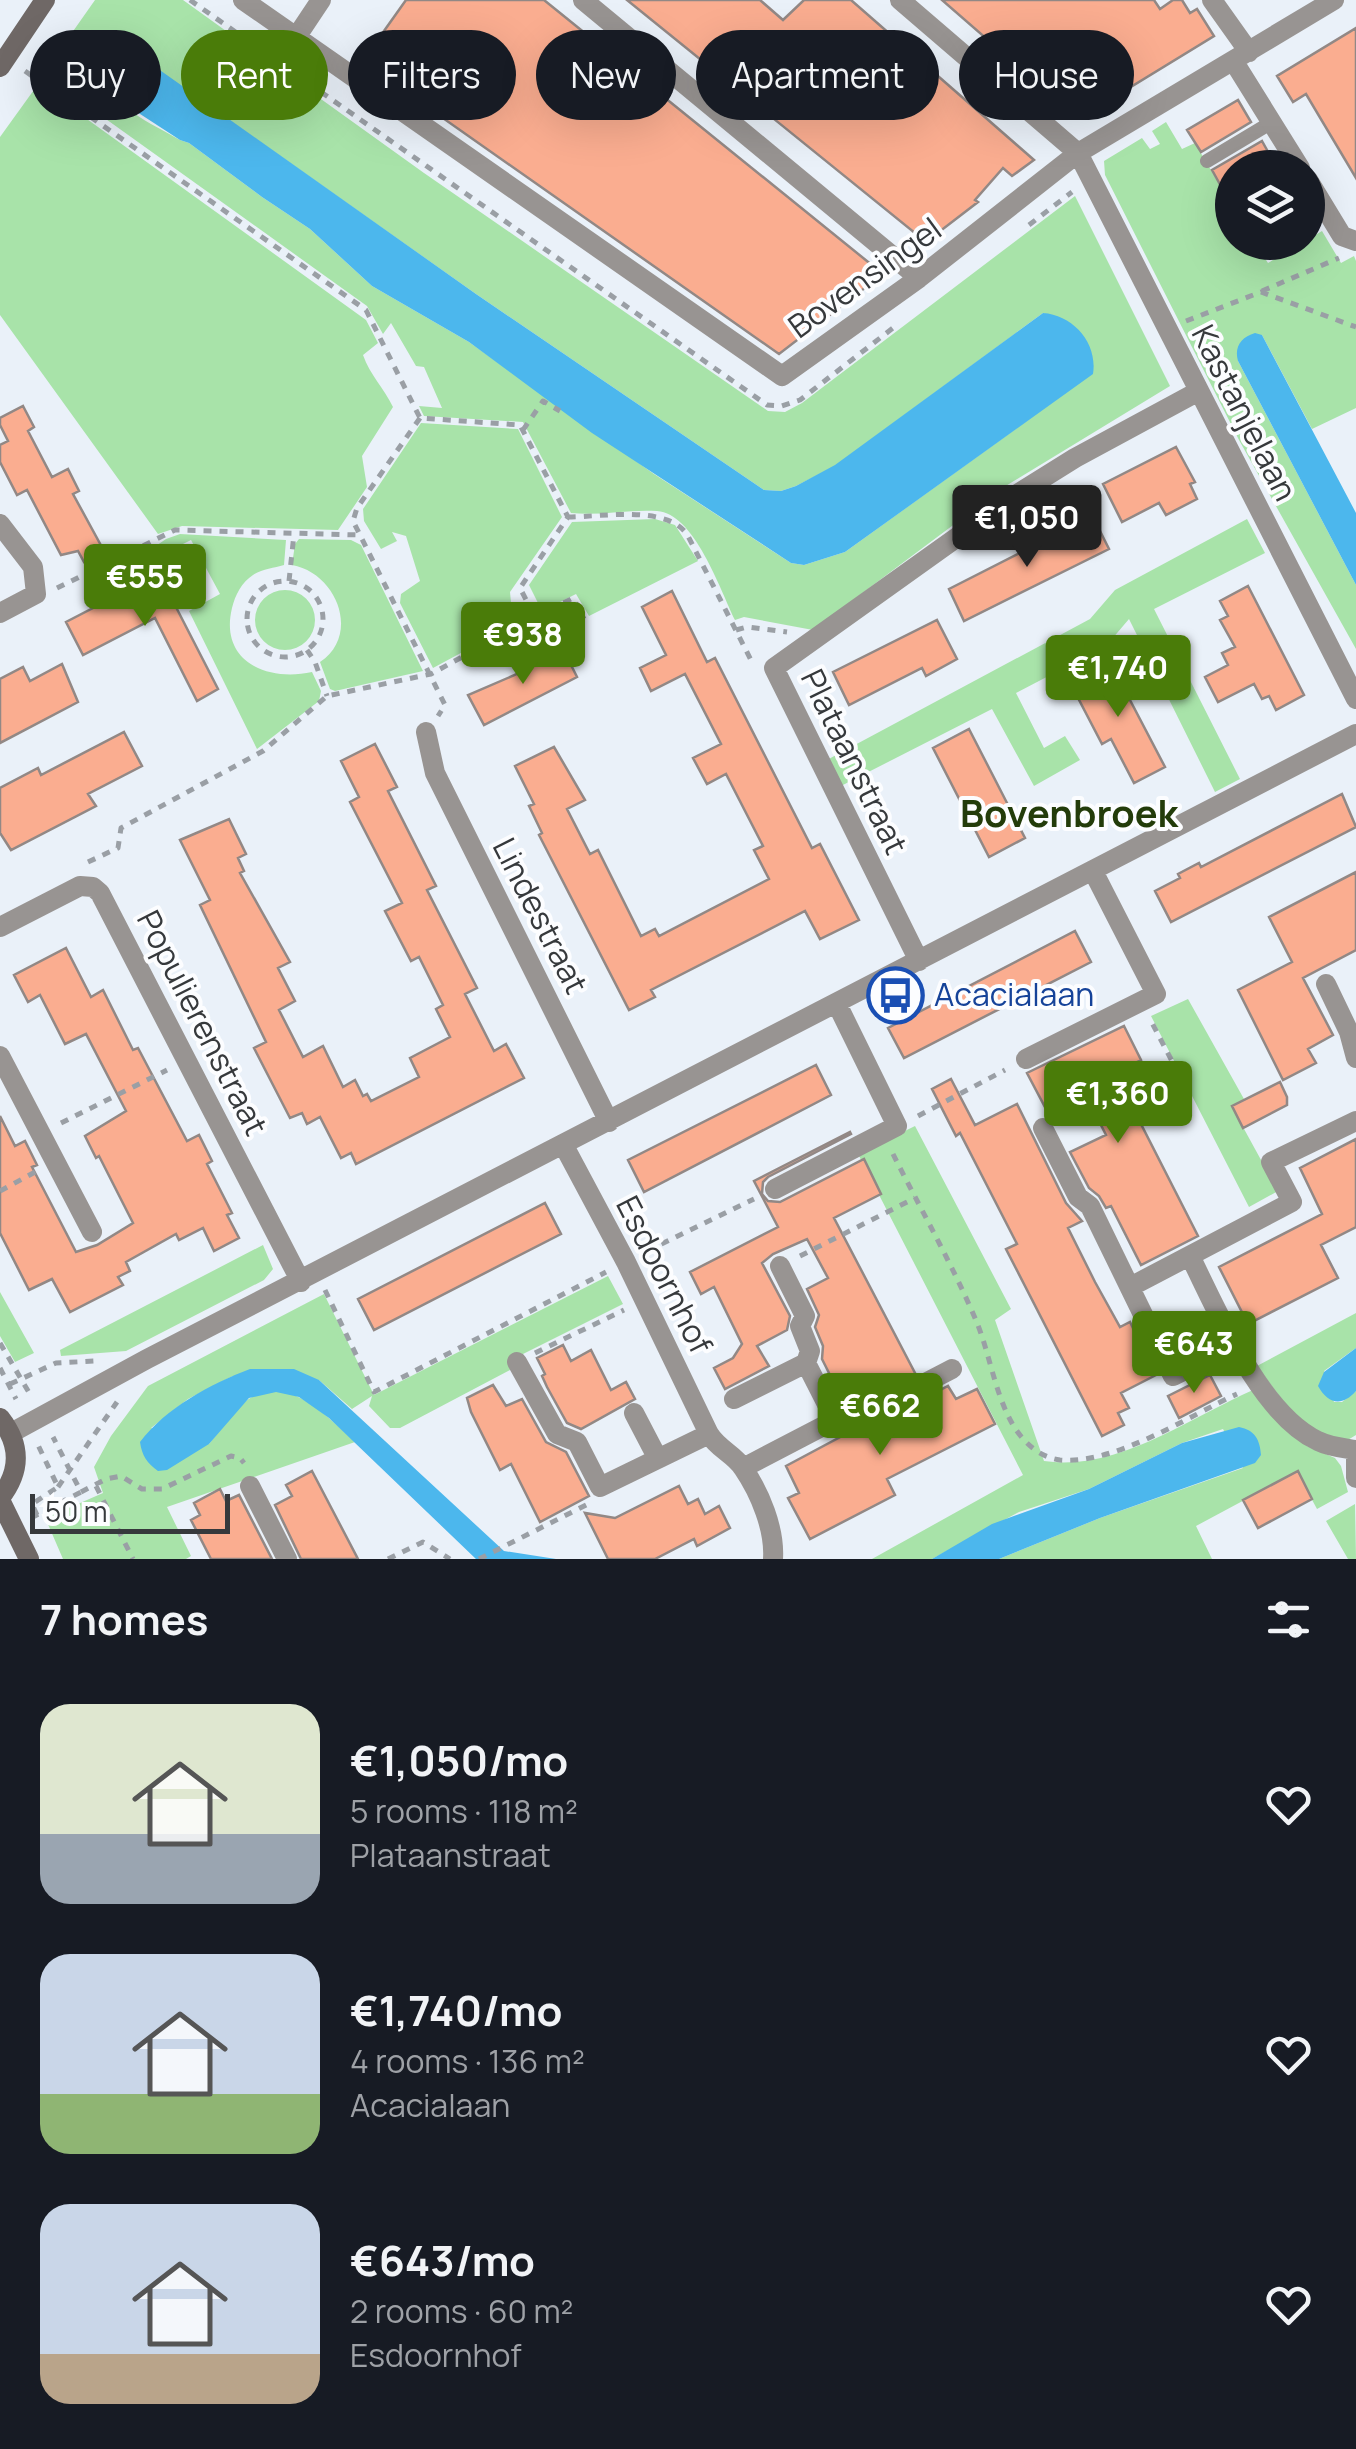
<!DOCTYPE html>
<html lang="en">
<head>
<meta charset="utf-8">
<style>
	body { margin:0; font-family:Manrope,sans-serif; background:#20242c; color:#f1f3f6; height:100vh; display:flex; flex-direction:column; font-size:38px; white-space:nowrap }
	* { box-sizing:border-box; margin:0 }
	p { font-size:32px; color:#9ea1a6 }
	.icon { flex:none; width:55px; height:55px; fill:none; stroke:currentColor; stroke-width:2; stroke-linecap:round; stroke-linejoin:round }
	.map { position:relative; height:1559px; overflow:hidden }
	.sheet { display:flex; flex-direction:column; background:#171b24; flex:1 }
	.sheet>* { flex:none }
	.guide { position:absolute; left:30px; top:30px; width:1298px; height:90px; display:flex; gap:20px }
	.tools { position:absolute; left:1215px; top:150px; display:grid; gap:20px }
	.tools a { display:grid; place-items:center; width:110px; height:110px; border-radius:50%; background:#171b24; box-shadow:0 10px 40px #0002; font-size:50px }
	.scale { position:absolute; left:30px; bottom:25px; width:200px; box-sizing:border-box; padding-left:10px; border:5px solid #36393c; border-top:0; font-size:28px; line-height:35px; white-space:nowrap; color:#36393c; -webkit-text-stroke:8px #fcfdff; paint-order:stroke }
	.price { position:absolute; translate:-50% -85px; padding:0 22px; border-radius:10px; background:#4a7c09; color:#fff; font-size:32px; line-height:65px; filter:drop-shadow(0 2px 5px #0008) }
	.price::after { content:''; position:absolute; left:50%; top:60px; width:30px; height:22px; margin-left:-15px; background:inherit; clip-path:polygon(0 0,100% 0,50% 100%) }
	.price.current { background:#222; color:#fff }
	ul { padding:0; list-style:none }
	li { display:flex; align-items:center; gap:30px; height:250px; padding:0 40px }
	li span { display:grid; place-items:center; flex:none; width:280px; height:200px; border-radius:30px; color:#555 }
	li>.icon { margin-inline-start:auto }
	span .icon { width:120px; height:120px; fill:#fffc; stroke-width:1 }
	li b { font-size:42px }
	h2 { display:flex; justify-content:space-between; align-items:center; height:120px; padding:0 40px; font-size:42px }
	.chip { padding:0 35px; border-radius:45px; background:#171b24; box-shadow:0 10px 40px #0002; font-size:35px; line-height:90px }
	.chip.current { background:#4a7c09; color:#fff }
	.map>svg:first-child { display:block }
	.green { fill:#a8e3a9; fill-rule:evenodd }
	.water { fill:#4cb7ed }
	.building { fill:#faad90; stroke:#928885; stroke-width:2.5 }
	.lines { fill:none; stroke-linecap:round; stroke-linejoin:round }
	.path { stroke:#9a9fa5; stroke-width:5; stroke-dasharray:8 8; stroke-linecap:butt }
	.lane { stroke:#989492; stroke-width:14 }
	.street { stroke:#989492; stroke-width:20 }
	.secondary { stroke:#6f6866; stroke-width:20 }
	.labels { text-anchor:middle; stroke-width:8; stroke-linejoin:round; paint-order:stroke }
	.street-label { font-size:32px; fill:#36393c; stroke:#fcfdff }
	.transit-label { font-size:32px; fill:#164399; stroke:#fcfdff; text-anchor:start }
	.quarter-label { font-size:38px; font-weight:bold; fill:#233c0a; stroke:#fcfdff }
</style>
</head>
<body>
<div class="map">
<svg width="1356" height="1559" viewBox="0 0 1356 1559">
	<rect width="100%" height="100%" fill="#eaf1f9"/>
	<path class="green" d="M 95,0 L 183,0 L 424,173 L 768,411 L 785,412 L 802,403 L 1075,196 L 1170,386 L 1004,487 L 813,630 L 744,617 L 735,620 C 720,589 694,513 657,511 C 629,509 600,516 571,513 L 523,422 L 424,416 L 419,406 L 442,408 L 424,367 L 416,366 L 391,323 L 383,334 L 367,306 L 43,74 ZM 134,53 L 476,294 L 764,490 L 781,491 L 796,486 L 835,466 L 1043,313 C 1078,327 1091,333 1093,373 L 845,552 L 804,565 L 791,563 L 654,474 L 469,342 L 372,286 L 310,229 L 262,197 L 189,143 L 180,140 C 152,123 107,107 108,70 Z
		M 36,87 L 73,109 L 366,320 L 378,343 L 363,355 C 370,375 384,388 393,407 L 362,456 L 367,487 L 338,530 L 182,526 L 158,534 L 0,315 L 0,137 Z
		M 1166,122 L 1182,149 L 1195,143 L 1232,206 L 1232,242 L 1255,243 L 1268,263 L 1322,231 L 1341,263 L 1354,256 L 1356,261 L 1356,408 L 1312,429 L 1262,335 L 1238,361 L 1356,585 L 1356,649 L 1239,440 L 1105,175 L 1104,161 L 1142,138 L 1150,149 L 1160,144 L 1152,131 Z
		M 421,423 L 518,429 L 562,517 L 510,592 L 511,603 L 517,611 L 511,626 L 433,668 L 400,603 L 401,594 L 420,581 L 406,536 L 392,532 L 397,541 L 381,549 L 364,521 L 363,509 Z
		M 655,519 L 675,525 L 698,561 L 589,616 L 576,594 L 542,611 L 529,585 L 572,522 Z
		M 1247,519 L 1265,553 L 1154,609 L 1240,779 L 1215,792 L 1129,619 L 1106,646 L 1016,693 L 1044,748 L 1065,736 L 1080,760 L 1034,786 L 992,709 L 839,787 L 825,761 L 1090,619 L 1115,590 Z
		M 180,534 L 286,540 L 284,565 C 274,568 262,569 253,575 C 242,582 235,595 232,608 C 219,662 268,682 312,672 L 321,691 L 319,701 L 257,749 L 189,611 L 220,594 L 191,540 L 163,554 L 168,564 L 160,568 L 150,550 L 166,539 Z
		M 299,539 L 351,540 L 361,545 L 423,671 L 335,691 L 330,689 L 320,662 C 361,635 337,573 292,565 L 295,544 Z
		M255 620a30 30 0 1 1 60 0a30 30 0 1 1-60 0Z
		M 1188,999 L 1244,1099 L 1232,1107 L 1278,1191 L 1249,1207 L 1151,1016 Z
		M 915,1126 L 1011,1309 L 995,1320 L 1044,1461 C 1117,1472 1189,1418 1253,1390 L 1307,1446 L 1335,1458 L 1341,1466 L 1348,1492 L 1317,1509 L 1297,1472 L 1196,1526 L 1212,1559 L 999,1559 L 1100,1518 L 1243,1468 L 1223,1429 L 1182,1443 L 1089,1489 L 1019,1512 L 932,1559 L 872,1559 L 1023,1475 L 858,1154 Z
		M 263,1245 L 273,1269 L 264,1280 L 126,1351 L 61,1356 L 60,1350 Z
		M 608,1276 L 623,1304 L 509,1361 L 512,1369 L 400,1428 L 390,1428 L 369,1406 L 372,1396 L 352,1409 L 319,1380 L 233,1376 L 188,1399 L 151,1428 L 209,1444 C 221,1430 236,1406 252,1397 C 290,1375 330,1419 355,1442 L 167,1507 L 191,1556 L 186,1559 L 63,1559 L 47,1522 L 48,1517 L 103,1493 L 94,1467 L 111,1436 L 148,1386 L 324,1294 L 374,1395 Z
		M 0,1292 L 34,1353 L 15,1362 L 0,1336 Z
		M 1356,1313 L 1356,1348 L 1324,1371 L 1334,1402 L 1342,1402 L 1356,1391 L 1356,1435 L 1346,1441 C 1299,1430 1285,1403 1257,1366 Z
		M 1355,1504 L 1356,1559 L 1348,1559 L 1326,1521 Z"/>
	<path class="water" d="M 122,53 L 140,56 L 476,294 L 764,490 L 781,491 L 796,486 L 835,465 L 1043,313 C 1073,315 1098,343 1093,374 L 845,552 L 804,565 L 791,563 L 592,433 L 469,342 L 372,286 L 310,229 L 262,197 L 189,143 L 180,140 L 114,97 L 109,85 L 108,70 Z
		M 1255,333 L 1262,335 L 1356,513 L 1356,585 L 1238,361 C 1234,347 1241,337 1255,333 Z
		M 1356,1348 L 1356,1391 C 1342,1407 1328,1404 1318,1386 L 1324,1372 Z
		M 250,1369 L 294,1369 L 319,1380 L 504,1551 L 556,1559 L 476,1559 L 329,1418 L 299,1397 L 276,1392 L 249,1398 L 209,1444 L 167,1470 L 158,1471 C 147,1463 142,1456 140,1442 C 166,1408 210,1384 250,1369 Z
		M 1239,1427 C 1255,1430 1260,1440 1261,1455 L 1255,1463 L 1100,1518 L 999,1559 L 932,1559 L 992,1524 L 1089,1489 L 1182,1443 Z"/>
	<path class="building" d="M 406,0 L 544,0 L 883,274 L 779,354 L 430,109 L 435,101 L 390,72 L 386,78 L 362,62 Z
		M 627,0 L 760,0 L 783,20 L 804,0 L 851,0 L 1034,160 L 1012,176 L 1003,168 L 975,200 L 978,202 L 926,242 Z
		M 942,0 L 1154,0 L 1160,9 L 1173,0 L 1182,0 L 1190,13 L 1197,9 L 1214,36 L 1080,118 L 1059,84 L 1050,94 Z
		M 1356,28 L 1356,178 L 1306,94 L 1293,102 L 1277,76 Z
		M 1238,100 L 1251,122 L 1201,152 L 1187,130 Z
		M 1262,141 L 1277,168 L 1232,168 L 1232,206 L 1212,170 Z
		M 23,406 L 34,427 L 28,431 L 52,477 L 68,469 L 79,491 L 73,494 L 104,551 L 84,562 L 78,551 L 61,555 L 27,490 L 17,495 L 0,462 L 0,445 L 8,441 L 0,425 L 0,418 Z
		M 1176,447 L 1195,482 L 1190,484 L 1197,499 L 1166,515 L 1159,503 L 1122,522 L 1103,484 Z
		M 1096,523 L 1109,549 L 964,621 L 949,589 L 1067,529 L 1071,536 Z
		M 159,574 L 218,689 L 197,701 L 155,618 L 83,655 L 66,622 Z
		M 1248,586 L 1304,695 L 1276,710 L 1269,696 L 1262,699 L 1254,684 L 1218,702 L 1205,677 L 1228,665 L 1222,653 L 1235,647 L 1220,620 L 1228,616 L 1220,601 Z
		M 672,591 L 707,662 L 715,658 L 812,848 L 820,844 L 859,920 L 820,939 L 805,911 L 651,990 L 655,997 L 629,1010 L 539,835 L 542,833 L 529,806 L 534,804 L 515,766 L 554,747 L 585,800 L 567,809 L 590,854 L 598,850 L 641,936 L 655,929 L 659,936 L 769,879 L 754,850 L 763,846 L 726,774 L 707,784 L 693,758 L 721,744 L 685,674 L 651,691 L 640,668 L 666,655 L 642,607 Z
		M 937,620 L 957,659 L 926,676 L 922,668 L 849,705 L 833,672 Z
		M 562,647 L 577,677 L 484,725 L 468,695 L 517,674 Z
		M 1108,658 L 1165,767 L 1134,783 L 1111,739 L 1102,744 L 1076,694 L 1086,689 L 1078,673 Z
		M 62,664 L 78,702 L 0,743 L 0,679 L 23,667 L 30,681 Z
		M 969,729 L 1025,838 L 989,857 L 933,748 Z
		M 124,732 L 142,766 L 88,794 L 96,806 L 11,850 L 0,833 L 0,788 L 38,768 L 41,775 Z
		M 375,744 L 397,787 L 388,791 L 436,886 L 427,890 L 477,988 L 465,994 L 494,1051 L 506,1044 L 524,1078 L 356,1164 L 351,1153 L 341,1158 L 320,1117 L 307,1124 L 302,1113 L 290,1118 L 254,1048 L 266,1042 L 200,905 L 210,900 L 180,840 L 229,819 L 246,854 L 238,858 L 244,871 L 240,873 L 290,962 L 278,968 L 295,1001 L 279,1010 L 303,1057 L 323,1046 L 343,1087 L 355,1080 L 363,1096 L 367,1094 L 371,1101 L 419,1077 L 410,1058 L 450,1037 L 436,1009 L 443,1005 L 419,957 L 411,961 L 385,911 L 402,903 L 350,802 L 359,797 L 341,761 Z
		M 1342,794 L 1356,827 L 1171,922 L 1155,891 L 1180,878 L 1178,874 L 1199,863 L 1201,867 Z
		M 1356,872 L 1356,950 L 1303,978 L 1333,1035 L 1308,1049 L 1316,1063 L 1283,1080 L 1238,990 L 1292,962 L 1269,917 Z
		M 1075,931 L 1091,962 L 904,1058 L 888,1028 Z
		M 66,948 L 91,997 L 103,990 L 133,1050 L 138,1048 L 187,1141 L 199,1135 L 212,1161 L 207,1164 L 232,1213 L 227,1215 L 239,1238 L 214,1251 L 203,1228 L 179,1240 L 176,1234 L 126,1262 L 130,1271 L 118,1277 L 123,1285 L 70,1312 L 52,1279 L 29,1290 L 0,1233 L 0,1116 L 15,1146 L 25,1141 L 37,1165 L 32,1167 L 76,1252 L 97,1245 L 133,1223 L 99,1156 L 96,1158 L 85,1136 L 126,1111 L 86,1034 L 65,1044 L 40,995 L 28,1002 L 14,975 Z
		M 1124,1026 L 1141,1060 L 1115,1073 L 1198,1236 L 1141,1265 L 1111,1206 L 1106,1208 L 1099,1196 L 1089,1188 L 1070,1152 L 1106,1135 L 1083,1090 L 1046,1109 L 1027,1073 Z
		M 816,1065 L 831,1095 L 644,1192 L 628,1160 Z
		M 951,1079 L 975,1125 L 1017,1104 L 1066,1203 L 1082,1221 L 1068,1228 L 1095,1282 L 1120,1327 L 1130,1322 L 1156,1375 L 1121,1393 L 1129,1408 L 1118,1413 L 1124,1425 L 1102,1436 L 1006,1249 L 1017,1244 L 960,1133 L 956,1136 L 932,1089 Z
		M 1280,1082 L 1287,1097 L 1287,1105 L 1243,1128 L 1232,1106 Z
		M 850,1132 L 851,1134 L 768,1177 L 763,1182 L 762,1194 L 768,1201 L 780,1202 L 864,1159 L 881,1194 L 834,1218 L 915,1373 L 846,1407 L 822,1359 L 823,1346 L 815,1327 L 819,1315 L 807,1289 L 828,1278 L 807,1239 L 773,1254 L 762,1263 L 790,1316 L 787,1330 L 757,1346 L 769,1366 L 725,1389 L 714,1368 L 733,1358 L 742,1344 L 714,1287 L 701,1294 L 690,1272 L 778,1227 L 754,1181 Z
		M 1356,1139 L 1356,1227 L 1321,1245 L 1338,1278 L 1248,1324 L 1219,1267 L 1322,1214 L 1300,1168 Z
		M 545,1203 L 561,1234 L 374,1330 L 358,1299 Z
		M 563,1345 L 571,1361 L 591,1350 L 611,1390 L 626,1382 L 635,1399 L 581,1429 L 567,1423 L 547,1387 L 542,1376 L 545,1374 L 537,1358 Z
		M 1210,1375 L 1221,1396 L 1179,1418 L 1168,1396 Z
		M 493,1385 L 506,1406 L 522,1399 L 546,1442 L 566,1452 L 589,1496 L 540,1522 L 511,1464 L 500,1470 L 471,1412 L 467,1398 Z
		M 948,1386 L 956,1399 L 977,1389 L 995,1424 L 887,1479 L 895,1495 L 810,1539 L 788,1498 L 799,1493 L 786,1466 L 846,1434 L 858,1433 Z
		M 312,1471 L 358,1559 L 301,1559 L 275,1505 L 292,1496 L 286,1485 Z
		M 1298,1471 L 1312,1499 L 1258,1528 L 1243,1500 Z
		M 679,1486 L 688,1504 L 698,1499 L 705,1514 L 719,1506 L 730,1528 L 697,1546 L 694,1539 L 655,1559 L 608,1559 L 585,1513 L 615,1518 Z
		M 220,1489 L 226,1501 L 239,1495 L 272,1559 L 211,1559 L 191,1520 L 200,1515 L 194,1503 Z"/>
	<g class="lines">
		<path class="path" d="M 190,0 L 767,405 L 782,406 L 800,400 L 893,328
			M 25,71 L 366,310 L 420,418 L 520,425 L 568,517
			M 1029,225 L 1072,192
			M 1262,291 L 1339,258
			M 1186,321 L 1261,292 L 1356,327
			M 420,418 L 357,508 L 353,521 L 445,705 L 438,716
			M 523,430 L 543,401 L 560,411
			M 568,517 C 601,517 669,504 688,536 L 753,664
			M247 619a38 38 0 1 1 76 0a38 38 0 1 1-76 0Z
			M 289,581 L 294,534
			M 57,588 L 175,530 L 361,535
			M 535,617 L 573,598 L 584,619
			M 736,630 L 747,627 L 787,632
			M 307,650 L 315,662 L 327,696
			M 88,862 L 118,848 L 121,828 L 263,751 L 327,696 L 431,674 L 535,617 L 520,588 L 568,517
			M 918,1116 L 1005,1070
			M 1064,1118 L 1174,1065 L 1150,1019
			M 61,1123 L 167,1070
			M 893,1154 C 920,1208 951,1262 975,1318 C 990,1353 994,1392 1013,1425 C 1024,1443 1039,1457 1060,1460 C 1114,1465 1189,1416 1237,1394
			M 0,1191 L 37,1171
			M 647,1251 L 754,1199
			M 800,1256 L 915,1198
			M 325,1290 L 374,1392 L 606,1272
			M 0,1343 L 31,1396
			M 535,1353 L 624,1310
			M 0,1368 L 16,1399
			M 10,1384 L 56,1363 L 94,1361
			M 96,1486 L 133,1559
			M 58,1487 L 117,1402
			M 81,1492 L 106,1479 L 121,1476 L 142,1489 L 162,1489 L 231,1456 L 240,1458 L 244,1463
			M 37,1515 L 32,1504 L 58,1487 L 38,1445
			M 31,1518 L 81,1492 L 53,1437
			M 388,1559 L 423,1542 L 450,1559
			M 479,1559 L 588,1504"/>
		<path class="lane" d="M 1207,161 L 1272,122"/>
		<path class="street" d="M 243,0 L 782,376 L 919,278 L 1078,153 L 1334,0
			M 583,0 L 919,278
			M 900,0 L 1078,153 L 1356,699
			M 1212,0 L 1249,52
			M 297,36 L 321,0
			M 1234,62 L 1300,168
			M 1308,180 L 1342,236 L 1356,241
			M 0,524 L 33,567 L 36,594 L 0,613
			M 426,732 L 435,773 L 609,1122
			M 0,927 L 80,886 L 93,887 L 100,893 L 301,1282
			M 919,961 L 774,668 L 1019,493 L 1075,458 L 1199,391
			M 1326,984 L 1349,1032 L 1356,1058
			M 0,1056 L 92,1232
			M 1026,1059 L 1156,994 L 1093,871
			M 1043,1128 L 1078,1197 L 1090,1206 L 1173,1376 L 1234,1345
			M 563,1144 L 626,1262 L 709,1434 C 718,1449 734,1454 743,1468 C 760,1493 775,1529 773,1559
			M 775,1189 L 897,1126 L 837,1004
			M 1190,1256 C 1218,1312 1260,1414 1318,1441 C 1330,1447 1343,1448 1356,1450
			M 780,1266 L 805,1316 L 800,1326 L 810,1351 L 806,1363 L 835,1420
			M 1132,1286 L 1292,1202 L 1271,1162 L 1356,1121
			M 517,1362 L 557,1434 L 577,1442 L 600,1487 L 709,1434
			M 734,1399 L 806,1363
			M 634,1413 L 658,1459
			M 11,1433 L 147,1359 L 1356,734
			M 1356,1457 L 1356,1478
			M 743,1468 L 835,1420 L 852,1421 L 952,1369
			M 250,1486 L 287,1559"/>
		<path class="secondary" d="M 0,67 L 45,0
			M 0,1418 C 21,1445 21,1471 0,1498
			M 0,1500 L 29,1559"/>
	</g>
	<defs>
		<symbol id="bus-ring" viewBox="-11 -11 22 22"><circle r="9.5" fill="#fcfdff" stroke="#1a4fb4" stroke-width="1.5"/><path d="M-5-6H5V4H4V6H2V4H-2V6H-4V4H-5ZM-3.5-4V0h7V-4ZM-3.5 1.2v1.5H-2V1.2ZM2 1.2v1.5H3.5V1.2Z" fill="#1a4fb4"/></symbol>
	</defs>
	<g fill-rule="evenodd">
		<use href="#bus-ring" x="864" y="964" width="63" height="63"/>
	</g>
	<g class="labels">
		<g class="street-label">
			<text transform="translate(865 278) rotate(-36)" y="11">Bovensingel</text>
			<text transform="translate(1244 413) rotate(63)" y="11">Kastanjelaan</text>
			<text transform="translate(854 762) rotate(64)" y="11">Plataanstraat</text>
			<text transform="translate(540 916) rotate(63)" y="11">Lindestraat</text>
			<text transform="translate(202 1023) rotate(63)" y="11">Populierenstraat</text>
			<text transform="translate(664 1275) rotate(63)" y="11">Esdoornhof</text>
		</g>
		<g class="transit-label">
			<text x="934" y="1006">Acacialaan</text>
		</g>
		<g class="quarter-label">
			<text x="1069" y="827">Bovenbroek</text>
		</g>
	</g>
</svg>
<div class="tools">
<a><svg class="icon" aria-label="layers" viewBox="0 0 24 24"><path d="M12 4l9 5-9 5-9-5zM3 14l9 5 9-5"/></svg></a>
</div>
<div class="scale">50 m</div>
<b class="price current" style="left:1027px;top:570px">€1,050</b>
<b class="price" style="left:145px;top:629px">€555</b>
<b class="price" style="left:523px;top:687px">€938</b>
<b class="price" style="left:1118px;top:720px">€1,740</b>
<b class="price" style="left:1118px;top:1146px">€1,360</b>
<b class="price" style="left:1194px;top:1396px">€643</b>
<b class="price" style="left:880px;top:1458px">€662</b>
<div class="guide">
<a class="chip">Buy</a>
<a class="chip current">Rent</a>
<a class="chip">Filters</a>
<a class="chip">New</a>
<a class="chip">Apartment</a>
<a class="chip">House</a>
</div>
</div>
<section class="sheet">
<h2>7 homes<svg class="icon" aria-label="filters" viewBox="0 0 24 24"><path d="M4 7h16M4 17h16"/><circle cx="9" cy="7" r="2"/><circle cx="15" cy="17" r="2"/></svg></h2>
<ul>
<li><span style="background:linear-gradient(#dfe7d0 65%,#9aa5b1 0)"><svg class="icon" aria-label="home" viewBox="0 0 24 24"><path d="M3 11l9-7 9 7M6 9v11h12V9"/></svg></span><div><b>€1,050/mo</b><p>5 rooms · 118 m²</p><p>Plataanstraat</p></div><svg class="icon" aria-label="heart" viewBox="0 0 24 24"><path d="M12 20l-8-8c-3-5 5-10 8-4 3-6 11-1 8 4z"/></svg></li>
<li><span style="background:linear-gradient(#c9d6e8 70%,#8fb573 0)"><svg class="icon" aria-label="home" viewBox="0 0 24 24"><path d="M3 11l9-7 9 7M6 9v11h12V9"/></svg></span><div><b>€1,740/mo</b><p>4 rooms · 136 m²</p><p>Acacialaan</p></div><svg class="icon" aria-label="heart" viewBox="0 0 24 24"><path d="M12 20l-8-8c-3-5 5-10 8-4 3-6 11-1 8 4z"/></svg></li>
<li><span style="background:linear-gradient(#c9d6e8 75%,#b9a48a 0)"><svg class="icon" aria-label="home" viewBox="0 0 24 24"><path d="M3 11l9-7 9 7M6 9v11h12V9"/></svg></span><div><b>€643/mo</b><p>2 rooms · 60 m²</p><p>Esdoornhof</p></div><svg class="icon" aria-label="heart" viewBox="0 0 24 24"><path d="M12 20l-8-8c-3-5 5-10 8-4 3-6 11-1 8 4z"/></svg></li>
</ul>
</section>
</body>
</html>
